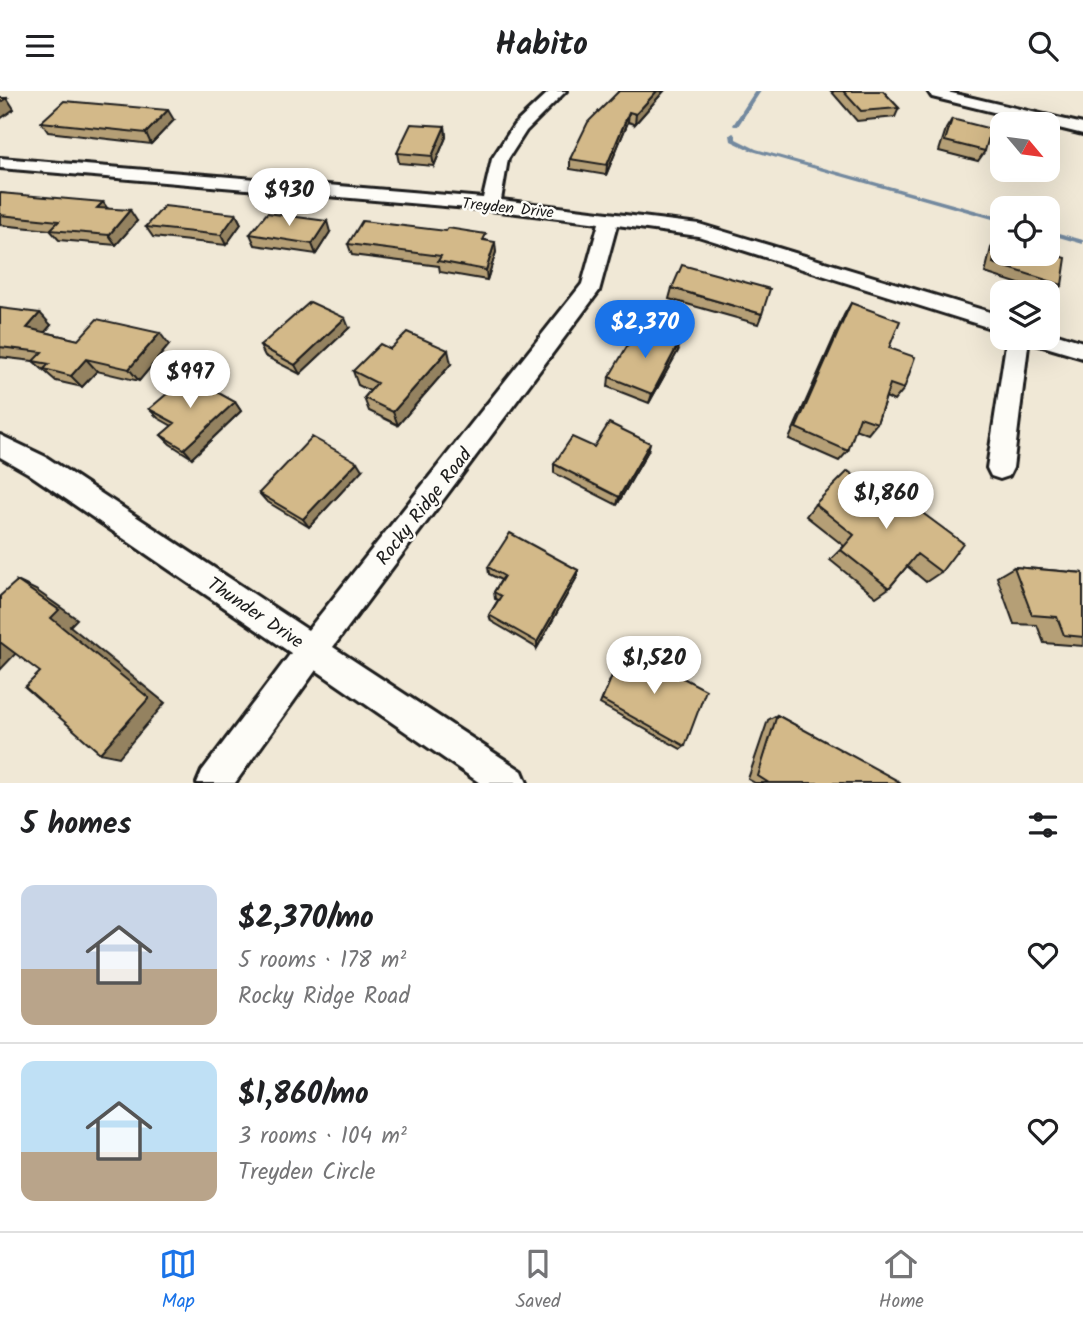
<!DOCTYPE html>
<html lang="en">
<head>
<meta charset="utf-8">
<style>
	body { margin:0; font-family:Kalam,sans-serif; background:#f2f2f2; color:#202124; height:100vh; display:flex; flex-direction:column; font-size:26px; white-space:nowrap }
	* { box-sizing:border-box; margin:0 }
	p { font-size:23px; color:#757577 }
	.icon { flex:none; width:38px; height:38px; fill:none; stroke:currentColor; stroke-width:2; stroke-linecap:round; stroke-linejoin:round }
	.map { position:relative; height:692px; overflow:hidden }
	.side { display:flex; flex-direction:column; background:#fff; flex:1 }
	.side>* { flex:none }
	.needle { width:46px; rotate:119deg }
	.fabs { position:absolute; left:990px; top:21px; display:grid; gap:14px }
	.fabs a { display:grid; place-items:center; width:70px; height:70px; border-radius:14px; background:#fff; box-shadow:0 7px 28px #0002; font-size:35px }
	.price { position:absolute; translate:-50% -60px; padding:0 16px; border-radius:24px; background:#fff; color:#222; font-size:23px; line-height:46px; filter:drop-shadow(0 2px 4px #0008) }
	.price::after { content:''; position:absolute; left:50%; top:42px; width:21px; height:16px; margin-left:-10px; background:inherit; clip-path:polygon(0 0,100% 0,50% 100%) }
	.price.on { background:#1a73e8; color:#fff }
	ul { padding:0; list-style:none }
	li { display:flex; align-items:center; gap:21px; height:175px; padding:0 21px }
	li+li { border-top:2px solid #e0e0e0 }
	li span { display:grid; place-items:center; flex:none; width:196px; height:140px; border-radius:14px; color:#555 }
	li>.icon { margin-inline-start:auto }
	span .icon { width:84px; height:84px; fill:#fffc; stroke-width:1 }
	li b { font-size:30px }
	h2 { display:flex; justify-content:space-between; align-items:center; height:84px; padding:0 21px; font-size:30px }
	header { display:flex; justify-content:space-between; align-items:center; height:91px; padding:0 21px; background:#fff; font-size:32px; font-weight:800 }
	.menu { display:flex; justify-content:space-around; align-items:center; height:98px; border-top:2px solid #e0e0e0; background:#fff; font-size:19px; color:#757577 }
	.menu a { display:grid; justify-items:center; gap:4px }
	.menu .on { color:#1a73e8 }
	.map>svg:first-child { display:block }
	.lines { fill:none; stroke-linecap:round; stroke-linejoin:round }
	.stream { fill:#73899f; fill-rule:evenodd }
	.minor-casing { stroke:#1c1c1c; stroke-width:6 }
	.minor { fill:#fdfcf7; fill-rule:evenodd }
	.wall { fill:#b59f76; stroke:#1c1c1c; stroke-width:2 }
	.shaded-wall { fill:#948260; stroke:#1c1c1c; stroke-width:2 }
	.building { fill:#d3b989; stroke:#1c1c1c; stroke-width:2 }
	.labels { text-anchor:middle; stroke-width:5; stroke-linejoin:round; paint-order:stroke }
	.far-street-label { font-size:16px; fill:#1c1c1c; stroke:#fdfcf7 }
	.street-label { font-size:19px; fill:#1c1c1c; stroke:#fdfcf7 }
</style>
</head>
<body>
<header><svg class="icon" aria-label="menu" viewBox="0 0 24 24"><path d="M4 6h16M4 12h16M4 18h16"/></svg>Habito<svg class="icon" aria-label="search" viewBox="0 0 24 24"><circle cx="10" cy="10" r="6"/><path d="M15 15l6 6"/></svg></header>
<div class="map">
<svg width="1083" height="692" viewBox="0 0 1083 692">
	<rect width="100%" height="100%" fill="#f0e8d6"/>
	<filter id="ink" filterUnits="userSpaceOnUse"><feTurbulence type="fractalNoise" baseFrequency=".0143" numOctaves="2"/><feDisplacementMap in="SourceGraphic" scale="14" xChannelSelector="R" yChannelSelector="G"/><feConvolveMatrix kernelMatrix="1 2 1 2 8 2 1 2 1" color-interpolation-filters="sRGB"/></filter>
	<g filter="url(#ink)">
		<g class="lines">
			<path class="stream" d="M 755,0 L 761,0 L 738,35 L 734,35 L 733,34 Z
				M 733,42 L 736,44 L 736,48 L 756,58 L 1003,127 L 1003,131 L 752,60 L 731,50 L 730,44 Z
				M 1048,139 L 1083,149 L 1083,153 L 1048,143 Z"/>
			<defs>
				<path id="minor" d="M 550,0 L 566,0 L 526,40 L 508,68 L 501,109 L 699,133 L 1003,225 L 1003,241 L 698,145 L 617,134 L 599,200 L 333,556 L 522,680 L 527,692 L 480,692 L 316,579 L 235,692 L 197,692 L 202,680 L 291,562 L 28,382 L 0,366 L 0,344 L 46,366 L 308,539 L 582,193 L 599,132 L 491,119 L 0,77 L 0,67 L 483,107 L 492,68 L 514,34 Z
					M 928,0 L 943,0 L 1083,33 L 1083,43 L 932,6 Z
					M 1048,240 L 1083,251 L 1083,267 L 1036,253 L 1033,247 L 1048,247 Z
					M 1007,247 L 1029,247 L 1013,377 L 1009,385 L 1000,388 L 991,385 L 987,377 Z"/>
			</defs>
			<use href="#minor" class="minor-casing"/>
			<use href="#minor" class="minor"/>
		</g>
		<path class="wall" d="M 619,0 L 664,0 L 635,33 L 628,31 L 606,84 L 570,78 L 570,68 Z
			M 831,0 L 883,0 L 899,17 L 895,26 L 857,30 Z
			M 952,28 L 985,60 L 978,70 L 939,60 L 946,38 Z
			M 174,29 L 151,53 L 48,41 L 41,31 Z
			M 445,35 L 446,46 L 434,75 L 399,72 L 397,62 Z
			M 0,102 L 107,117 L 137,130 L 116,154 L 59,149 L 50,139 L 0,134 Z
			M 236,123 L 241,133 L 226,154 L 153,146 L 146,136 Z
			M 330,141 L 316,163 L 255,154 L 250,143 Z
			M 999,147 L 1062,194 L 1053,204 L 1048,202 L 1048,201 L 1044,201 L 985,182 L 991,157 Z
			M 486,149 L 496,161 L 487,189 L 440,181 L 439,175 L 352,164 L 348,153 Z
			M 672,197 L 762,223 L 758,233 L 669,208 Z
			M 851,212 L 889,257 L 904,298 L 894,310 L 886,306 L 877,332 L 868,343 L 855,338 L 848,360 L 839,370 L 789,348 L 844,224 Z
			M 0,217 L 51,234 L 45,241 L 78,249 L 169,254 L 139,290 L 97,280 L 82,296 L 56,290 L 33,270 L 0,266 Z
			M 349,237 L 300,283 L 265,265 L 260,255 Z
			M 390,258 L 451,273 L 398,334 L 369,320 L 364,307 L 370,300 L 358,294 L 353,280 Z
			M 678,260 L 649,312 L 608,296 L 609,286 Z
			M 235,311 L 241,320 L 192,367 L 170,353 L 161,344 L 172,335 L 158,327 L 149,318 Z
			M 594,356 L 648,360 L 617,414 L 554,382 L 554,373 Z
			M 362,379 L 309,436 L 266,410 L 259,402 Z
			M 909,412 L 941,481 L 926,491 L 907,475 L 889,497 L 876,506 L 830,469 L 844,455 L 806,425 L 815,413 L 901,419 Z
			M 488,476 L 578,479 L 577,486 L 537,557 L 491,530 L 489,524 L 498,509 L 495,508 L 494,501 L 501,489 L 489,483 Z
			M 1014,476 L 1083,482 L 1083,555 L 1044,552 L 1037,534 L 1014,533 L 997,486 Z
			M 624,556 L 685,655 L 681,658 L 600,613 Z
			M 777,624 L 899,692 L 755,692 L 748,688 L 768,629 Z"/>
		<path class="shaded-wall" d="M 657,0 L 664,0 L 635,33 L 636,23 Z
			M 7,7 L 14,18 L 0,28 L 0,12 Z
			M 168,19 L 174,29 L 151,53 L 146,42 Z
			M 629,21 L 628,31 L 606,84 L 607,74 Z
			M 445,35 L 446,46 L 434,75 L 432,65 Z
			M 103,111 L 110,121 L 97,117 Z
			M 130,119 L 137,130 L 116,154 L 109,144 Z
			M 236,123 L 241,133 L 226,154 L 221,144 Z
			M 327,130 L 330,141 L 316,163 L 312,153 Z
			M 495,151 L 496,161 L 487,189 L 486,179 Z
			M 40,222 L 51,234 L 38,249 L 27,237 Z
			M 345,227 L 349,237 L 300,283 L 295,274 Z
			M 160,242 L 169,254 L 139,290 L 129,278 Z
			M 680,250 L 678,260 L 649,312 L 652,303 Z
			M 448,259 L 451,273 L 398,334 L 393,321 Z
			M 86,268 L 97,280 L 82,296 L 71,285 Z
			M 235,311 L 241,320 L 192,367 L 184,358 Z
			M 650,352 L 648,360 L 617,414 L 619,406 Z
			M 357,371 L 362,379 L 309,436 L 303,428 Z
			M 578,479 L 577,486 L 537,557 L 537,551 Z
			M 17,490 L 36,499 L 77,528 L 70,535 L 165,612 L 119,666 L 100,662 Z
			M 0,551 L 20,558 L 0,579 Z"/>
		<path class="building" d="M 619,0 L 657,0 L 636,23 L 629,21 L 607,74 L 570,68 L 588,31 Z
			M 843,0 L 883,0 L 899,17 L 861,20 Z
			M 0,7 L 7,7 L 0,12 Z
			M 64,10 L 168,19 L 146,42 L 41,31 Z
			M 952,28 L 991,38 L 985,60 L 945,50 Z
			M 411,33 L 445,35 L 432,65 L 397,62 Z
			M 0,102 L 103,111 L 97,117 L 130,119 L 109,144 L 50,139 L 59,130 L 0,124 Z
			M 164,115 L 236,123 L 221,144 L 146,136 Z
			M 267,122 L 327,130 L 312,153 L 250,143 Z
			M 362,130 L 446,140 L 448,137 L 486,143 L 483,149 L 495,151 L 486,179 L 438,170 L 441,165 L 348,153 Z
			M 999,147 L 1003,148 L 1003,163 L 1048,163 L 1048,162 L 1066,167 L 1062,194 L 993,172 Z
			M 682,174 L 770,198 L 762,223 L 672,197 Z
			M 310,211 L 345,227 L 295,274 L 260,255 Z
			M 851,212 L 900,230 L 889,257 L 915,266 L 904,298 L 890,293 L 877,332 L 860,326 L 848,360 L 796,337 Z
			M 0,217 L 40,222 L 27,237 L 78,249 L 97,228 L 160,242 L 129,278 L 86,268 L 71,285 L 44,278 L 49,273 L 33,270 L 42,261 L 0,256 Z
			M 639,235 L 680,250 L 652,303 L 609,286 Z
			M 407,241 L 448,259 L 393,321 L 364,307 L 377,292 L 353,280 L 380,253 L 390,258 Z
			M 188,285 L 235,311 L 184,358 L 161,344 L 175,332 L 149,318 Z
			M 609,332 L 650,352 L 619,406 L 554,373 L 572,346 L 594,356 Z
			M 312,346 L 357,371 L 303,428 L 259,402 Z
			M 848,380 L 902,420 L 909,412 L 963,452 L 941,481 L 917,463 L 889,497 L 841,459 L 854,444 L 815,413 Z
			M 510,442 L 578,479 L 537,551 L 489,524 L 501,505 L 494,501 L 504,485 L 488,476 Z
			M 1014,476 L 1083,482 L 1083,546 L 1064,544 L 1057,526 L 1032,524 Z
			M 17,490 L 59,519 L 51,527 L 149,607 L 100,662 L 25,596 L 40,581 L 0,551 L 0,505 Z
			M 624,556 L 706,599 L 685,655 L 602,609 Z
			M 777,624 L 900,691 L 899,692 L 769,692 L 758,685 Z"/>
	</g>
	<g class="labels">
		<g class="far-street-label">
			<text transform="translate(508 116) rotate(6)" y="6">Treyden Drive</text>
		</g>
		<g class="street-label">
			<text transform="translate(423 415) rotate(-52)" y="7">Rocky Ridge Road</text>
			<text transform="translate(256 521) rotate(34)" y="7">Thunder Drive</text>
		</g>
	</g>
</svg>
<div class="fabs">
<a><svg class="needle" viewBox="-14 -14 28 28"><path d="M0-13l5 13h-10z" fill="#e53935"/><path d="M0 13l5-13h-10z" fill="#757577"/></svg></a>
<a><svg class="icon" aria-label="locate" viewBox="0 0 24 24"><circle cx="12" cy="12" r="6"/><path d="M12 2v4M12 18v4M2 12h4M18 12h4"/></svg></a>
<a><svg class="icon" aria-label="layers" viewBox="0 0 24 24"><path d="M12 4l9 5-9 5-9-5zM3 14l9 5 9-5"/></svg></a>
</div>
<b class="price" style="left:289px;top:137px">$930</b>
<b class="price on" style="left:645px;top:269px">$2,370</b>
<b class="price" style="left:190px;top:319px">$997</b>
<b class="price" style="left:886px;top:440px">$1,860</b>
<b class="price" style="left:654px;top:605px">$1,520</b>
</div>
<section class="side">
<h2>5 homes<svg class="icon" aria-label="filters" viewBox="0 0 24 24"><path d="M4 7h16M4 17h16"/><circle cx="9" cy="7" r="2"/><circle cx="15" cy="17" r="2"/></svg></h2>
<ul>
<li><span style="background:linear-gradient(#c9d6e8 60%,#b9a48a 0)"><svg class="icon" aria-label="home" viewBox="0 0 24 24"><path d="M3 11l9-7 9 7M6 9v11h12V9"/></svg></span><div><b>$2,370/mo</b><p>5 rooms · 178 m²</p><p>Rocky Ridge Road</p></div><svg class="icon" aria-label="heart" viewBox="0 0 24 24"><path d="M12 20l-8-8c-3-5 5-10 8-4 3-6 11-1 8 4z"/></svg></li>
<li><span style="background:linear-gradient(#bfe0f5 65%,#b9a48a 0)"><svg class="icon" aria-label="home" viewBox="0 0 24 24"><path d="M3 11l9-7 9 7M6 9v11h12V9"/></svg></span><div><b>$1,860/mo</b><p>3 rooms · 104 m²</p><p>Treyden Circle</p></div><svg class="icon" aria-label="heart" viewBox="0 0 24 24"><path d="M12 20l-8-8c-3-5 5-10 8-4 3-6 11-1 8 4z"/></svg></li>
</ul>
</section>
<nav class="menu">
<a class="on"><svg class="icon" aria-label="map" viewBox="0 0 24 24"><path d="M3 6l6-2 6 2 6-2v14l-6 2-6-2-6 2zM9 4v14M15 6v14"/></svg>Map</a>
<a><svg class="icon" aria-label="saved" viewBox="0 0 24 24"><path d="M7 4h10v16l-5-4-5 4z"/></svg>Saved</a>
<a><svg class="icon" aria-label="home" viewBox="0 0 24 24"><path d="M3 11l9-7 9 7M6 9v11h12V9"/></svg>Home</a>
</nav>
</body>
</html>
